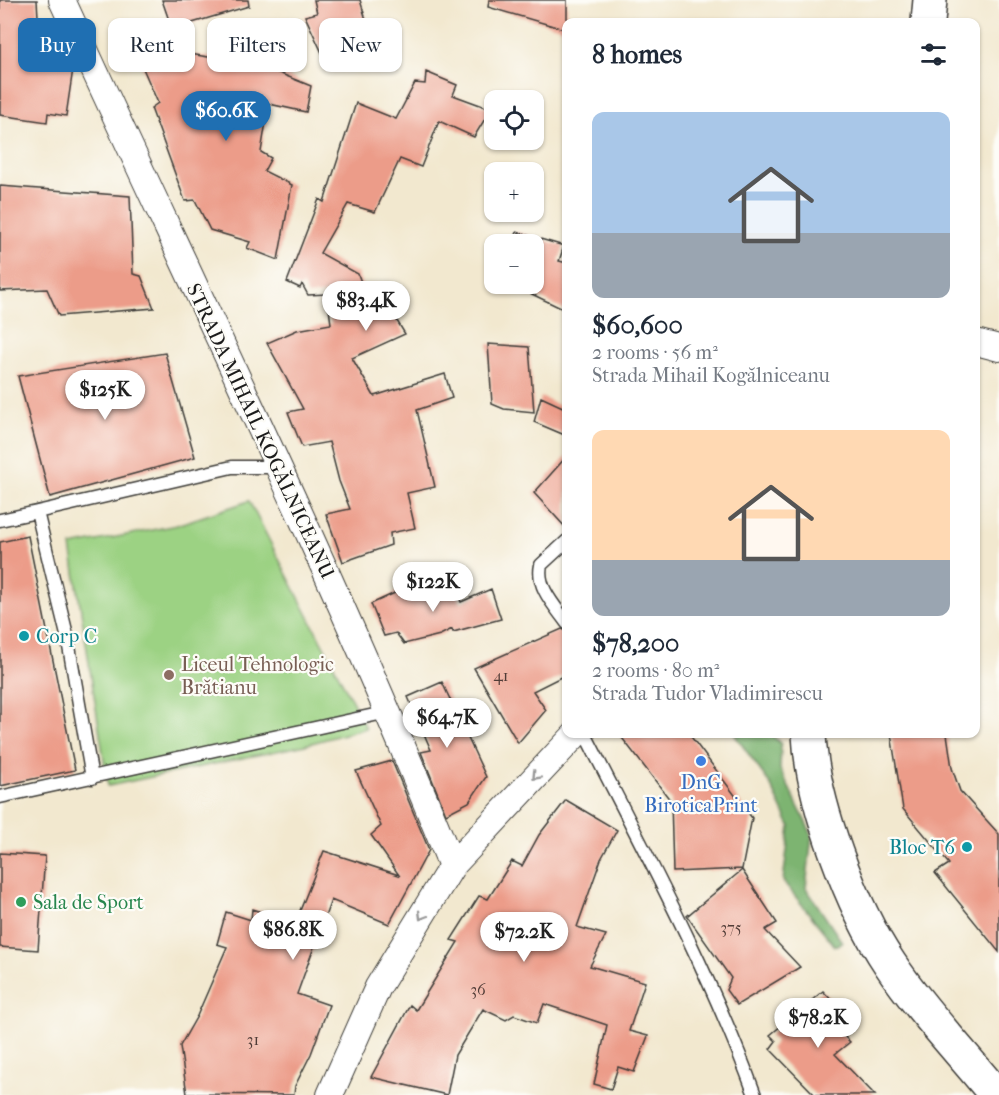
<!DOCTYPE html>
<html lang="en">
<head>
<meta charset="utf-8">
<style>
	body { margin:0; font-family:"IM FELL French Canon",serif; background:#f6f6f7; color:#1f2937; height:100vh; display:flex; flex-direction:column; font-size:22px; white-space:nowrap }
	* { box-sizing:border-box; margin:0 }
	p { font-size:20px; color:#747a83 }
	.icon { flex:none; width:33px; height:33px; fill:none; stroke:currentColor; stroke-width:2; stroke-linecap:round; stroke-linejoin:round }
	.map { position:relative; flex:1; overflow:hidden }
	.side { position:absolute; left:562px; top:18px; width:418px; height:720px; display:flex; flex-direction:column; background:#fff; border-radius:12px; box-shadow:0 2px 4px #0004 }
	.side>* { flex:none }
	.top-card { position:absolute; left:18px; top:18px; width:454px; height:54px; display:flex; gap:12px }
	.fabs { position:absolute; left:484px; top:90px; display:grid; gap:12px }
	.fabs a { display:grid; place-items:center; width:60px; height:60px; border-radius:12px; background:#fff; box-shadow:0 2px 4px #0004; font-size:30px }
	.price { position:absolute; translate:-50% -51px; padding:0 14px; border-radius:21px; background:#fff; color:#222; font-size:20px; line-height:39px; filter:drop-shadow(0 2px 3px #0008) }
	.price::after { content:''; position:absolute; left:50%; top:36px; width:18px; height:14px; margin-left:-9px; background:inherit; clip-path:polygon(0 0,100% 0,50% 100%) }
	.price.selected { background:#1f6fb2; color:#fff }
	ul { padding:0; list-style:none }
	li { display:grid; align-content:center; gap:12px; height:318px; padding:0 30px }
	li span { display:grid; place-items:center; height:186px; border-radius:12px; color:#555 }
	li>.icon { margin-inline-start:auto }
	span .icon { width:108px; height:108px; fill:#fffc; stroke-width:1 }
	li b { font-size:26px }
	h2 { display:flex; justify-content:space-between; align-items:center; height:72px; padding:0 30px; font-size:26px }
	.tag { padding:0 21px; border-radius:12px; background:#fff; box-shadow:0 2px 4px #0004; font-size:21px; line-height:54px }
	.tag.selected { background:#1f6fb2; color:#fff }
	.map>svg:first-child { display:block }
	.green { fill:#9cd283; stroke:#5c7750; stroke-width:1.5 }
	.forest { fill:#7db471; stroke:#4c6846; stroke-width:1.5 }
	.building { fill:#ec9c89 }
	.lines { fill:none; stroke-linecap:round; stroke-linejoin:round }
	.service-casing { stroke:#3c3b37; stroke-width:15 }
	.minor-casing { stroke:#3c3b37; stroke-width:28 }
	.secondary-casing { stroke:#3c3b37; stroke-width:36 }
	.service { stroke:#fff; stroke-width:12 }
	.minor { stroke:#fff; stroke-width:26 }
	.secondary { stroke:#fff; stroke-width:33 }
	.oneway { stroke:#999 }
	.culture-dot { fill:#0f9aa8; stroke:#fdfcf7; stroke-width:2 }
	.education-dot { fill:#8d6e63; stroke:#fdfcf7; stroke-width:2 }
	.shop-dot { fill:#3f7fe0; stroke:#fdfcf7; stroke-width:2 }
	.leisure-dot { fill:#2e9e5b; stroke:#fdfcf7; stroke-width:2 }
	.labels { text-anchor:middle; stroke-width:4.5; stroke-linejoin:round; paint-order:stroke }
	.number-label { font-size:16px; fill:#503c37 }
	.street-label { font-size:20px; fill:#1c1c1c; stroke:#fdfcf7 }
	.culture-label { font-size:20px; fill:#0d838f; stroke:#fdfcf7; text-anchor:start }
	.education-label { font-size:20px; fill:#785e54; stroke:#fdfcf7; text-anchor:start }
	.shop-label { font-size:20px; fill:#366cbe; stroke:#fdfcf7 }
	.leisure-label { font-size:20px; fill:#27864d; stroke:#fdfcf7; text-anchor:start }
</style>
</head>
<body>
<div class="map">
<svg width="999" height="1095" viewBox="0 0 999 1095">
	<rect width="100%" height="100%" fill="#fdfcf7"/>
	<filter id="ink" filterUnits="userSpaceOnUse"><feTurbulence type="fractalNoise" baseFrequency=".0167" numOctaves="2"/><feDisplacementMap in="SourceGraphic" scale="12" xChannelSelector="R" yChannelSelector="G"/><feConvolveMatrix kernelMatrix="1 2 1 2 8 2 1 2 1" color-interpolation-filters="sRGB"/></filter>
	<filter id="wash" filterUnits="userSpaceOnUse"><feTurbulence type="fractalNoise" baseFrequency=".008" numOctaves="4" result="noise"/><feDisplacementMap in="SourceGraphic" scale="24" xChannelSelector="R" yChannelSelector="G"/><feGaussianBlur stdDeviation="1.35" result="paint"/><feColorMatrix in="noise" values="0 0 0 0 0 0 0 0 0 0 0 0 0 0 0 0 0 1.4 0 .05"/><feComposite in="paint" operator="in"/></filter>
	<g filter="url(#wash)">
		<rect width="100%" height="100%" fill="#f2e8cf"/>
		<path class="green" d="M 249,501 L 366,728 L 301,746 L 108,786 L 71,546 L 177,525 Z"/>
		<path class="forest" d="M 734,734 L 771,734 L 781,744 L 780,769 L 812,835 L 806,888 L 842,942 L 835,946 L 783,881 L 790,826 L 770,784 Z"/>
		<g id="blocks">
			<path class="building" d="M 0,0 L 37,0 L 40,50 L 70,54 L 74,62 L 66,116 L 48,113 L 47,122 L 0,115 Z
				M 162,0 L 248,0 L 249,6 L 172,29 Z
				M 314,0 L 360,0 L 377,56 L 324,57 L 305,16 L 317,13 Z
				M 489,0 L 567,0 L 567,30 L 488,7 Z
				M 183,53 L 259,65 L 311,86 L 306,112 L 269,104 L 261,152 L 271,158 L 264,171 L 292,185 L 278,260 L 247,248 L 250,242 L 210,230 L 195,200 L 185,201 L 151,108 L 158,103 L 142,66 Z
				M 426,72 L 457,85 L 453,95 L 491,109 L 474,137 L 439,121 L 421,167 L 400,159 L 375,212 L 348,204 L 320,253 L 358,274 L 367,299 L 380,293 L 405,334 L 352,358 L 374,396 L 445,374 L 452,398 L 417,410 L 435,487 L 407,493 L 415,528 L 390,533 L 391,545 L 343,562 L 326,514 L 350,509 L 339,481 L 329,442 L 302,447 L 288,412 L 303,409 L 267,343 L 297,330 L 331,324 L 327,294 L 308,295 L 302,284 L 300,288 L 287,282 L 319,199 L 324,202 L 356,103 L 396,119 L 415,83 L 425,84 Z
				M 0,186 L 130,196 L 133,274 L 141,276 L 154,308 L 59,316 L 47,289 L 0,291 Z
				M 517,232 L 564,246 L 559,261 L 567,263 L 567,311 L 511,284 L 534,284 L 534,244 L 513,244 Z
				M 488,344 L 529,347 L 534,412 L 504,409 L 492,404 Z
				M 165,353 L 195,457 L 50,497 L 18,376 Z
				M 541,397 L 567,409 L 567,436 L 534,422 Z
				M 567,456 L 567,529 L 534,493 Z
				M 28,536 L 75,770 L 0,786 L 0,542 Z
				M 451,582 L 461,602 L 491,589 L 501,619 L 453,632 L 452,629 L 440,635 L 404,644 L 396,633 L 384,636 L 371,604 L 412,585 L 420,599 Z
				M 562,629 L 567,631 L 567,674 L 533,691 L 546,710 L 518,743 L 474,668 Z
				M 442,682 L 486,777 L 469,802 L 446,814 L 421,752 L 431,750 L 408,697 Z
				M 619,734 L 689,734 L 752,818 L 742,869 L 673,872 L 671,801 Z
				M 891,734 L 947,734 L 952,768 L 960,791 L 999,834 L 999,952 L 935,873 L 949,864 L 903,809 Z
				M 392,761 L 429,850 L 389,924 L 331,900 L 297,994 L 329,1005 L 311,1054 L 295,1086 L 294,1095 L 187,1094 L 180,1046 L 197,1016 L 227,947 L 217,944 L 226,912 L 251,920 L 252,909 L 295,923 L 324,851 L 399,875 L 371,835 L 381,826 L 356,771 Z
				M 566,800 L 617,830 L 601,859 L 577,927 L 606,935 L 590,966 L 645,982 L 629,1031 L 648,1036 L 634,1072 L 618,1067 L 611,1089 L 594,1084 L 607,1025 L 544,1004 L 537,1023 L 514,1015 L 506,1020 L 483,1009 L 455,1055 L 447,1095 L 371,1077 L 410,1005 L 416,1010 L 458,942 L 451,940 L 479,896 L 488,899 L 512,861 L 522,866 L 539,835 Z
				M 0,853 L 45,856 L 38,950 L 0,947 Z
				M 742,870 L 777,923 L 765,930 L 800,967 L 737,1005 L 726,990 L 731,978 L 687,916 Z
				M 823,991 L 851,1021 L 838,1030 L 850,1042 L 835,1054 L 875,1095 L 815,1095 L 770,1049 L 776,1041 L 770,1035 Z"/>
		</g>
	</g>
	<g filter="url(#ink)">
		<use href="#blocks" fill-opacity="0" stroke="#3c3b37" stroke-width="1.5"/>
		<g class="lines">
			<defs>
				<path id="service" d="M 0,520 L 37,512
					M 567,541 L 541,565 C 536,587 555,606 567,623
					M 585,734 C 645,852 709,970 755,1095
					M 92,778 L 67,635 L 37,512 L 232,467 L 278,467
					M 0,797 L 388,712"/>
				<path id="minor" d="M 62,0 C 194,288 333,572 452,866
					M 976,342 L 999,348
					M 330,1095 L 378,987 L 452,866 L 576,734"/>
				<path id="secondary" d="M 928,22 L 930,0
					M 809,734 C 812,802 852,908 890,964 C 920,1009 962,1053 996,1095"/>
			</defs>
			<use href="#service" class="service-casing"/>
			<use href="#minor" class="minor-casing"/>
			<use href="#secondary" class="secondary-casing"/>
			<use href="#service" class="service"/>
			<use href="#minor" class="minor"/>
			<use href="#secondary" class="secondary"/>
		</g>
		<defs><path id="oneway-chevron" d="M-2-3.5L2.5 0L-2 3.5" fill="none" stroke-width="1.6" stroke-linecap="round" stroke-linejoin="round" transform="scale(1.5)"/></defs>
		<g class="oneway">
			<use href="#oneway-chevron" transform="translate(536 776) rotate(133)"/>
			<use href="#oneway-chevron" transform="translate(422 916) rotate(121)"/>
		</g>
	</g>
	<g class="culture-dot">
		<circle cx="24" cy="636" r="6"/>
		<circle cx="967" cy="847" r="6"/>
	</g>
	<circle class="education-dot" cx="169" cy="675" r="6"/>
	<circle class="shop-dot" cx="701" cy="761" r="6"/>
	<circle class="leisure-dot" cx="21" cy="902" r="6"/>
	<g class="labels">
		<g class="number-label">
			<text x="501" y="681">41</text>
			<text x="731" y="933">375</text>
			<text x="478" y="995">36</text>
			<text x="253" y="1045">31</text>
		</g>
		<g class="street-label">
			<text transform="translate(261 431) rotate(65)" y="7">STRADA MIHAIL KOGĂLNICEANU</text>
		</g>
		<g class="culture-label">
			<text x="36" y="643">Corp C</text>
			<text x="955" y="854" text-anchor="end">Bloc T6</text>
		</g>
		<g class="education-label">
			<text x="181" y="671">Liceul Tehnologic<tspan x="181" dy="23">Brătianu</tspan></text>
		</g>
		<g class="shop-label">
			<text x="701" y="789">DnG<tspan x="701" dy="23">BiroticaPrint</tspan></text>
		</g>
		<g class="leisure-label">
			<text x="33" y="909">Sala de Sport</text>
		</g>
	</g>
</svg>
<div class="fabs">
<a><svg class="icon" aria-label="locate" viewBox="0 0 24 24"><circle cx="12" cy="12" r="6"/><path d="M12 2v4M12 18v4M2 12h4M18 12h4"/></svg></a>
<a>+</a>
<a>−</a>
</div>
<b class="price selected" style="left:226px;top:142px">$60.6K</b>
<b class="price" style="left:366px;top:332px">$83.4K</b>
<b class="price" style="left:105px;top:421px">$125K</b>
<b class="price" style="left:433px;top:613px">$122K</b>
<b class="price" style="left:447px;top:749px">$64.7K</b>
<b class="price" style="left:293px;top:961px">$86.8K</b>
<b class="price" style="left:524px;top:963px">$72.2K</b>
<b class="price" style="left:818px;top:1049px">$78.2K</b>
<div class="top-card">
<a class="tag selected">Buy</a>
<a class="tag">Rent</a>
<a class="tag">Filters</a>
<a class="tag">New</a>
</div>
<section class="side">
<h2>8 homes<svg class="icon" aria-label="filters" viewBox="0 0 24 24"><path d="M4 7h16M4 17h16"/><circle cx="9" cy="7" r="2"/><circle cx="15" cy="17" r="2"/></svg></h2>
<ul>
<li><span style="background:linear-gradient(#a9c7e8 65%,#9aa5b1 0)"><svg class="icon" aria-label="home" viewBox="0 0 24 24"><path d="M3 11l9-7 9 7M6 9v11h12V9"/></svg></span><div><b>$60,600</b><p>2 rooms · 56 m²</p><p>Strada Mihail Kogălniceanu</p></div></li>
<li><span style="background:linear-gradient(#ffd9b3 70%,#9aa5b1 0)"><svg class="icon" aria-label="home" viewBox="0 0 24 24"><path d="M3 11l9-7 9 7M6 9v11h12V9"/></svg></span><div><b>$78,200</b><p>2 rooms · 80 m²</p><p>Strada Tudor Vladimirescu</p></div></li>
</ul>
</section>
</div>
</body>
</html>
